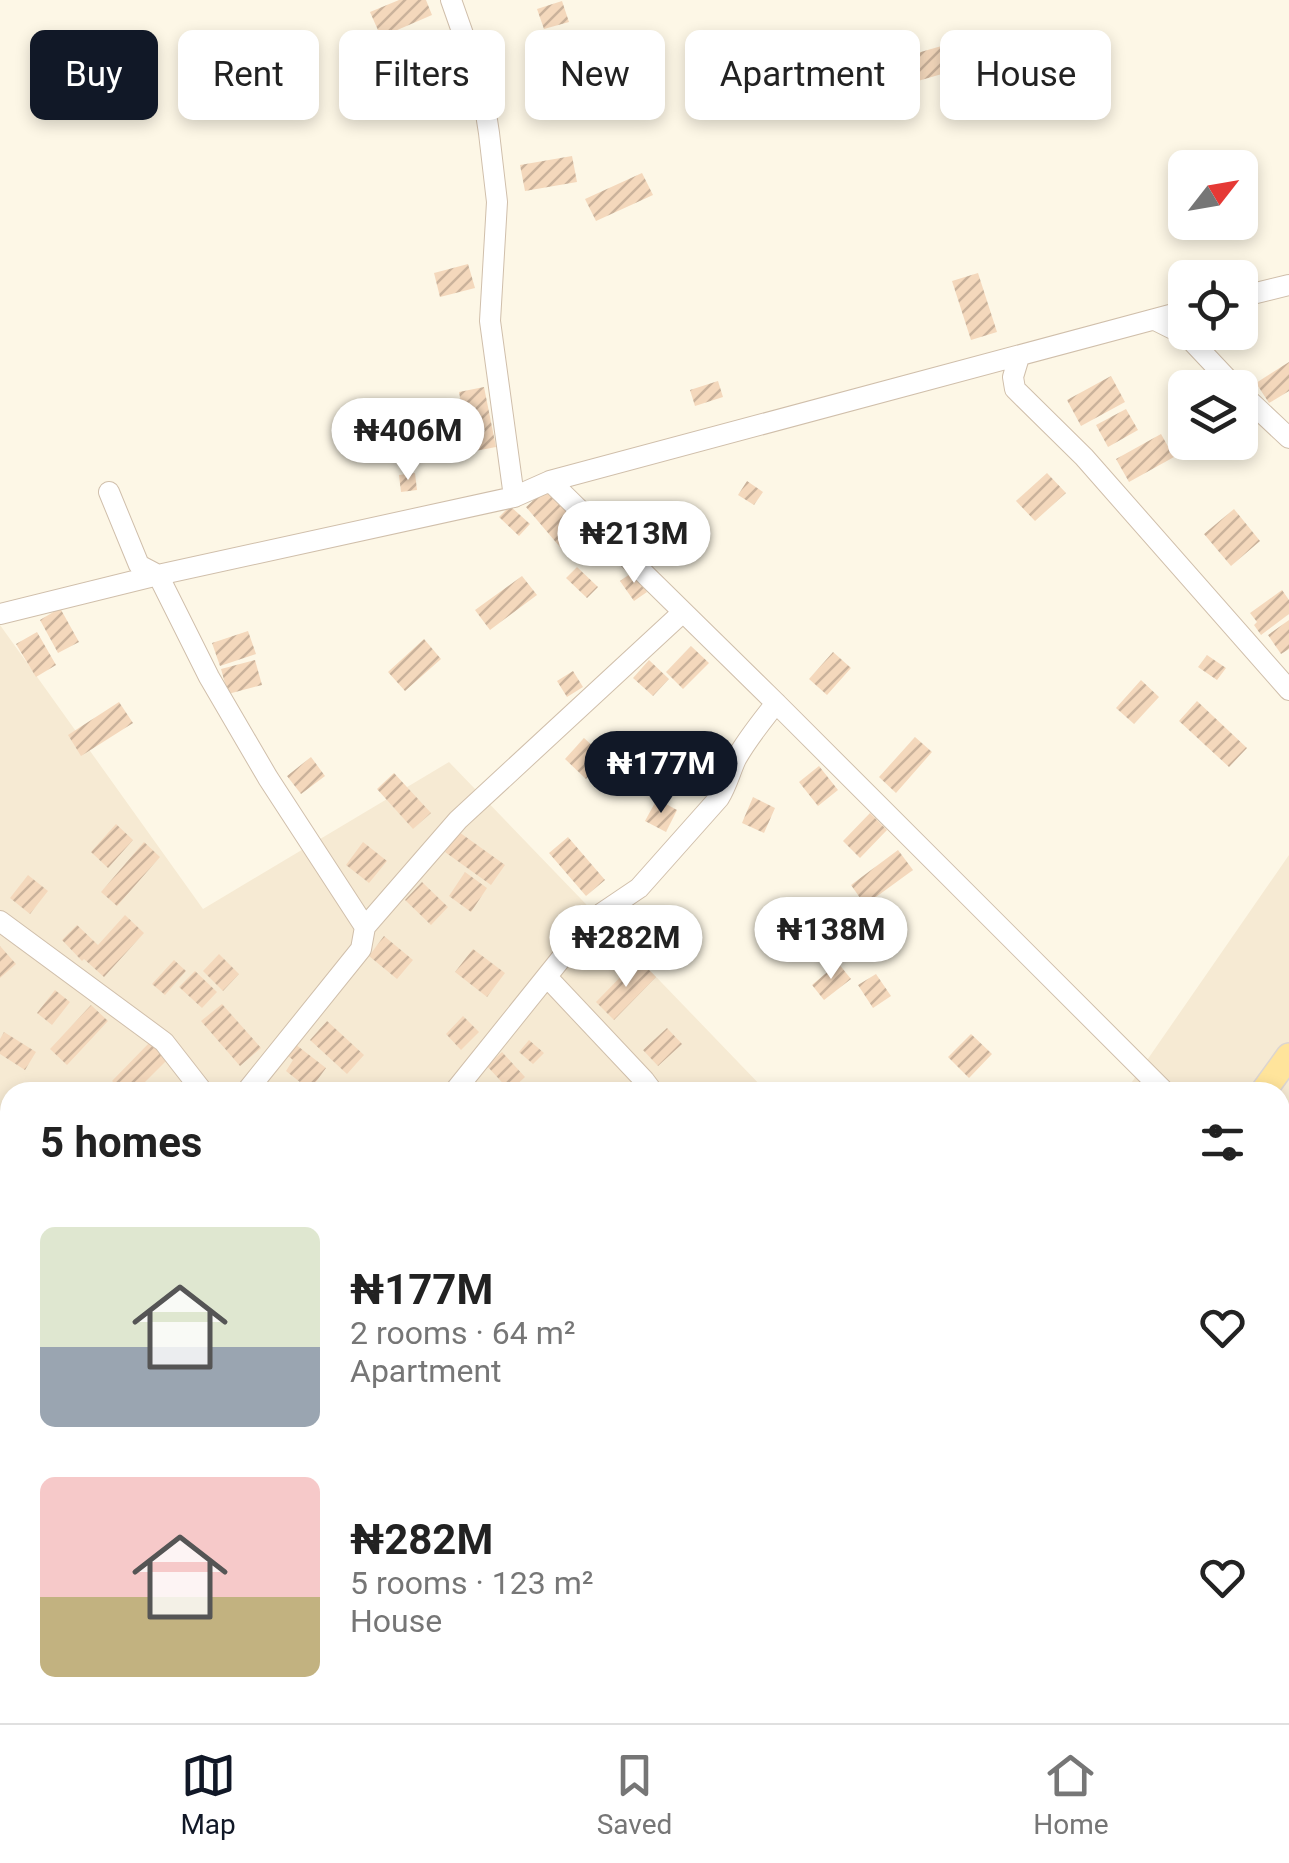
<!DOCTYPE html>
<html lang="en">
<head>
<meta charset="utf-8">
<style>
	body { margin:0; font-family:Roboto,sans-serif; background:#f2f2f2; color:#222; height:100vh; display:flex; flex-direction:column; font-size:38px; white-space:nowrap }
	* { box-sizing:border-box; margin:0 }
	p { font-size:32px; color:#767676 }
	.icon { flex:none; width:55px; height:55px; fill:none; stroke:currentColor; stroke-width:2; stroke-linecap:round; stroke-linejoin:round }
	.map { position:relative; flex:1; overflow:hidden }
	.sheet { position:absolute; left:0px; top:1082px; width:1290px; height:642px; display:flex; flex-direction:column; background:#fff; border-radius:30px 30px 0 0; box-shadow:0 5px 15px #0003 }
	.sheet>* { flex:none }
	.guide { position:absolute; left:30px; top:30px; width:1230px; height:90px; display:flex; gap:20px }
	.needle { width:65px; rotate:59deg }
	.controls { position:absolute; left:1168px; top:150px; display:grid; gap:20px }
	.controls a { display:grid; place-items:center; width:90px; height:90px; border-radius:15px; background:#fff; box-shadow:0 5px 15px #0003; font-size:50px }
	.price { position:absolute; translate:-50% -85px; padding:0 22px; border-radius:35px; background:#fff; color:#222; font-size:32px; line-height:65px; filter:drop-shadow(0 2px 5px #0008) }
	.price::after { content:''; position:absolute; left:50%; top:60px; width:30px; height:22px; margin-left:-15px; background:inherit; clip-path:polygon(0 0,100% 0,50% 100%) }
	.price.active { background:#111827; color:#fff }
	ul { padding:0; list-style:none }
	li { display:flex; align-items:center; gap:30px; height:250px; padding:0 40px }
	li span { display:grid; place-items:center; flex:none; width:280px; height:200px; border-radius:15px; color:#555 }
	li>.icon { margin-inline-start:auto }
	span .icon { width:120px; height:120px; fill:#fffc; stroke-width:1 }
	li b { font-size:42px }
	h2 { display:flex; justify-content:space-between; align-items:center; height:120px; padding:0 40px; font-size:42px }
	.chip { padding:0 35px; border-radius:15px; background:#fff; box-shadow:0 5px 15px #0003; font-size:35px; line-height:90px }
	.chip.active { background:#111827; color:#fff }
	.menu { display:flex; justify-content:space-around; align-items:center; height:140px; border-top:2px solid #e0e0e0; background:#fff; font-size:28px; color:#767676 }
	.menu a { display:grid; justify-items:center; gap:5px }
	.menu .active { color:#111827 }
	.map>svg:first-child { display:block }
	.residential { fill:#f6ead3 }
	.building { fill:url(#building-hatch) }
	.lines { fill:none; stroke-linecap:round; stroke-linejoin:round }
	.minor-casing { stroke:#d0bfab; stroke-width:22 }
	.major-casing { stroke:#dcd5d0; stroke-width:28 }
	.minor { stroke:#fff; stroke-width:20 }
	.major { stroke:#ffe49b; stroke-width:25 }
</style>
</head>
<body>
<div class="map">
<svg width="1289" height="1723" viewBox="0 0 1289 1723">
	<defs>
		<pattern id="building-hatch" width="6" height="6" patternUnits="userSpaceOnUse" patternTransform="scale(2.5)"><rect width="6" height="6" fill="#f4d8bc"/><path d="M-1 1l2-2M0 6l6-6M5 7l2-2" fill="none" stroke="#cab29b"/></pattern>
	</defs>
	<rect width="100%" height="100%" fill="#fdf7e6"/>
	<path class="residential" d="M 0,625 L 203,909 L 449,762 L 767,1092 L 10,1092 L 10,1715 L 187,1715 L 178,1723 L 0,1723 Z
		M 1289,855 L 1289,1723 L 691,1723 L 696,1715 L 1280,1715 L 1280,1092 L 1125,1092 Z"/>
	<path class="building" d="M 399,0 L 426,0 L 432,15 L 381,37 L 370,12 Z
		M 562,1 L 569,22 L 544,29 L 537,9 Z
		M 952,43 L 959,69 L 887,90 L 879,64 Z
		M 443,54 L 453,78 L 428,89 L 417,66 Z
		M 572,156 L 577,182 L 525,191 L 520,165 Z
		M 642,173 L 653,195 L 596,221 L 585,199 Z
		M 468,264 L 475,288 L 440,297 L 434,273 Z
		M 978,273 L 997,332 L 971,340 L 952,281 Z
		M 1289,362 L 1289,391 L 1269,403 L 1256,383 Z
		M 1111,376 L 1125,402 L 1081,426 L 1067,400 Z
		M 718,381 L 723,397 L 695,406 L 690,390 Z
		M 484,387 L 496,447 L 470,452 L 459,392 Z
		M 1126,409 L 1138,430 L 1108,447 L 1096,425 Z
		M 1161,434 L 1174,457 L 1129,482 L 1116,459 Z
		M 415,473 L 417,490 L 401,492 L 399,475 Z
		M 1047,473 L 1066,493 L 1035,521 L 1016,501 Z
		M 747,481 L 763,492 L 754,505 L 738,495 Z
		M 548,487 L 594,540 L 571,560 L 526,507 Z
		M 510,506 L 530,524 L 519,536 L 499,517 Z
		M 1234,509 L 1260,541 L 1231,566 L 1204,534 Z
		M 577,567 L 598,587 L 587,598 L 566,578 Z
		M 633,572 L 647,592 L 634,601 L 620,581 Z
		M 522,576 L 537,595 L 490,630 L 475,610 Z
		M 1282,590 L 1289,600 L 1289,614 L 1261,635 L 1254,625 L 1257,622 L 1250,613 Z
		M 60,608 L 79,642 L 58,653 L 40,620 Z
		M 1289,620 L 1289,649 L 1281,654 L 1268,635 Z
		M 248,631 L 256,654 L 220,666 L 212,643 Z
		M 37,632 L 56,665 L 36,677 L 16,644 Z
		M 424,639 L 441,659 L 405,691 L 388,672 Z
		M 691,646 L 709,663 L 683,689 L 666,672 Z
		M 833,652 L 851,668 L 827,695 L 809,679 Z
		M 1207,655 L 1226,668 L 1217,680 L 1198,667 Z
		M 255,660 L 262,685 L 228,694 L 221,669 Z
		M 649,660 L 669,679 L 653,696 L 633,678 Z
		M 573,671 L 583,687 L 567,697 L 557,681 Z
		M 1141,680 L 1159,697 L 1134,724 L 1116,708 Z
		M 1197,701 L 1247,748 L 1229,767 L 1179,721 Z
		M 119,702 L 133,723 L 81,756 L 68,735 Z
		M 915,737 L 932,752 L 896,793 L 879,777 Z
		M 584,738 L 605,757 L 586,779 L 565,759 Z
		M 311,757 L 325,776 L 301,794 L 287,776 Z
		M 819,766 L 838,790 L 818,806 L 799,782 Z
		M 394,773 L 431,813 L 413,829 L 377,789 Z
		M 753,797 L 775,808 L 764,833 L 742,823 Z
		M 657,799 L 677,810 L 666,832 L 645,821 Z
		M 870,813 L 887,830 L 860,858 L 843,841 Z
		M 116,824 L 133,840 L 108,868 L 91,852 Z
		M 459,832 L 505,865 L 491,885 L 445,852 Z
		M 568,837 L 605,880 L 586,896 L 549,853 Z
		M 144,842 L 160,857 L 117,906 L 101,892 Z
		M 363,842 L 387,861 L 369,883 L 346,865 Z
		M 898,850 L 913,870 L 865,905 L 851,885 Z
		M 465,872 L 487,888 L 471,912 L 449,896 Z
		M 28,875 L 48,891 L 30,914 L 10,898 Z
		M 422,882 L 448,907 L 431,925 L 405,900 Z
		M 125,915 L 144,933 L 104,977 L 84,959 L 82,961 L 62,940 L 77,925 L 98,945 Z
		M 384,936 L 413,960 L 397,979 L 369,956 Z
		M 0,946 L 16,964 L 0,978 Z
		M 473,949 L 505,973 L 487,997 L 455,972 Z
		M 219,954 L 239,974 L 223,991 L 203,971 Z
		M 638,959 L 656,977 L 614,1020 L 596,1002 Z
		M 174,960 L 186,971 L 165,995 L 152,984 Z
		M 838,963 L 851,979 L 824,1000 L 812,985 Z
		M 195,971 L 217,992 L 202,1008 L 179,987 Z
		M 876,974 L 891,996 L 873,1008 L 858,985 Z
		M 55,990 L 70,1002 L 52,1025 L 37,1013 Z
		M 222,1004 L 261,1048 L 240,1066 L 201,1021 Z
		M 91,1005 L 108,1021 L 67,1065 L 50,1049 Z
		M 463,1016 L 479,1032 L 461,1050 L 446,1034 Z
		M 327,1021 L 364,1055 L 347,1074 L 310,1040 Z
		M 667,1028 L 682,1044 L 658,1066 L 643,1050 Z
		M 4,1032 L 36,1052 L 25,1070 L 0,1054 L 0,1039 Z
		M 971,1034 L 992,1054 L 969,1078 L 948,1057 Z
		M 529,1040 L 544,1053 L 533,1064 L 519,1052 Z
		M 150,1042 L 167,1060 L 135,1092 L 124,1092 L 112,1081 Z
		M 295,1044 L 326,1068 L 310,1090 L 286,1071 L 293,1060 L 287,1055 Z
		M 502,1052 L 525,1077 L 510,1091 L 487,1066 Z
		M 1286,1235 L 1289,1238 L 1289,1272 L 1280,1282 L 1280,1242 Z
		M 0,1441 L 10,1451 L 10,1485 L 0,1475 Z
		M 0,1536 L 10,1546 L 10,1589 L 0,1600 Z
		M 241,1715 L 287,1715 L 291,1718 L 288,1723 L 251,1723 Z"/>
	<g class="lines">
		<defs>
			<path id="minor" d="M 451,0 L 482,88 L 489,133 L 497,202 L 490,321 L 514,497
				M 1240,297 L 1289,285
				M 1155,320 L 1187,336 L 1236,388
				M 1019,357 L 1013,377 L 1015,389 L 1084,457 L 1289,690
				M 1240,392 L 1289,438
				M 550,481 L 776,703 L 1165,1092
				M 109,492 L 139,565 L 158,575 L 209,677 L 268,778 L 365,927 L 361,949 L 246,1092
				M 0,614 L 158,575 L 514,497 L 550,481 L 1185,311
				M 0,921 L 164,1042 L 203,1092
				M 365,927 L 458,820 L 683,612
				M 547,977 L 644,1080 L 653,1092
				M 454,1092 L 588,925 L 602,913 L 639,888 L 719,798 C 727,785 730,772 736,759 C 747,739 762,721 776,703
				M 1280,1165 L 1289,1171
				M 0,1166 L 10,1177
				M 0,1410 L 10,1402
				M 0,1651 L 10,1641
				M 1280,1693 L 1289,1700
				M 53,1715 L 60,1723
				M 465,1715 L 474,1723
				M 1040,1715 L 1051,1723"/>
			<path id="major" d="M 1263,1092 L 1289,1056
				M 790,1723 L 797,1715"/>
		</defs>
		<use href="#minor" class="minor-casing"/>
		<use href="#major" class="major-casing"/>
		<use href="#minor" class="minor"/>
		<use href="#major" class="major"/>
	</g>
</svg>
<div class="controls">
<a><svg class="needle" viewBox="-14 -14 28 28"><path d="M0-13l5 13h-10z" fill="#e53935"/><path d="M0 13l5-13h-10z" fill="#767676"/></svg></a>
<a><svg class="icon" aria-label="locate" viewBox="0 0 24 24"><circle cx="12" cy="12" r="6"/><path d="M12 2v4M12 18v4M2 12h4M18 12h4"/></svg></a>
<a><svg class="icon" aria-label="layers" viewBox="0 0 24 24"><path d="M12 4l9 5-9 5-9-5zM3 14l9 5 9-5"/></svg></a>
</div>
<b class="price" style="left:408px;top:483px">₦406M</b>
<b class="price" style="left:634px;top:586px">₦213M</b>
<b class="price active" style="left:661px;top:816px">₦177M</b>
<b class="price" style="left:831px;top:982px">₦138M</b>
<b class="price" style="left:626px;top:990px">₦282M</b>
<div class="guide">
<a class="chip active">Buy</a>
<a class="chip">Rent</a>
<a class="chip">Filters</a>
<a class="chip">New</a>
<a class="chip">Apartment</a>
<a class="chip">House</a>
</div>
<section class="sheet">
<h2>5 homes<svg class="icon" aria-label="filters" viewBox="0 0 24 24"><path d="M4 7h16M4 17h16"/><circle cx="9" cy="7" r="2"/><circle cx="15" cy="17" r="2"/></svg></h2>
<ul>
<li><span style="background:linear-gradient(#dfe7d0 60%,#9aa5b1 0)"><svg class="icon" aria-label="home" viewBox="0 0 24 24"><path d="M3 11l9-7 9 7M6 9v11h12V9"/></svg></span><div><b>₦177M</b><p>2 rooms · 64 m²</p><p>Apartment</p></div><svg class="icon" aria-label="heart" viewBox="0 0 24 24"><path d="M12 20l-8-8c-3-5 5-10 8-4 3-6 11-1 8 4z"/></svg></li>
<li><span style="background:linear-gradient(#f6c9c9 60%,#c2b280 0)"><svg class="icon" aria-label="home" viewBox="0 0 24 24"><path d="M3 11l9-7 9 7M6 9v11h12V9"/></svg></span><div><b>₦282M</b><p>5 rooms · 123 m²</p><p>House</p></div><svg class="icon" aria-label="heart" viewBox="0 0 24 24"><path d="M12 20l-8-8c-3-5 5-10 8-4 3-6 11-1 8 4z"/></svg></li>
</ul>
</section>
</div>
<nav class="menu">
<a class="active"><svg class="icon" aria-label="map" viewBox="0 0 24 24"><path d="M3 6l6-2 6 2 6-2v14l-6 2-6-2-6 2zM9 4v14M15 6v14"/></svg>Map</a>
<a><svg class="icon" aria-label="saved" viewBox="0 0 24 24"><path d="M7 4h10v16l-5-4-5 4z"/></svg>Saved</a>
<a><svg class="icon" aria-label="home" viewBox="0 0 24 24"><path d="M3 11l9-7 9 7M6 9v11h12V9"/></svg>Home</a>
</nav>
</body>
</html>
